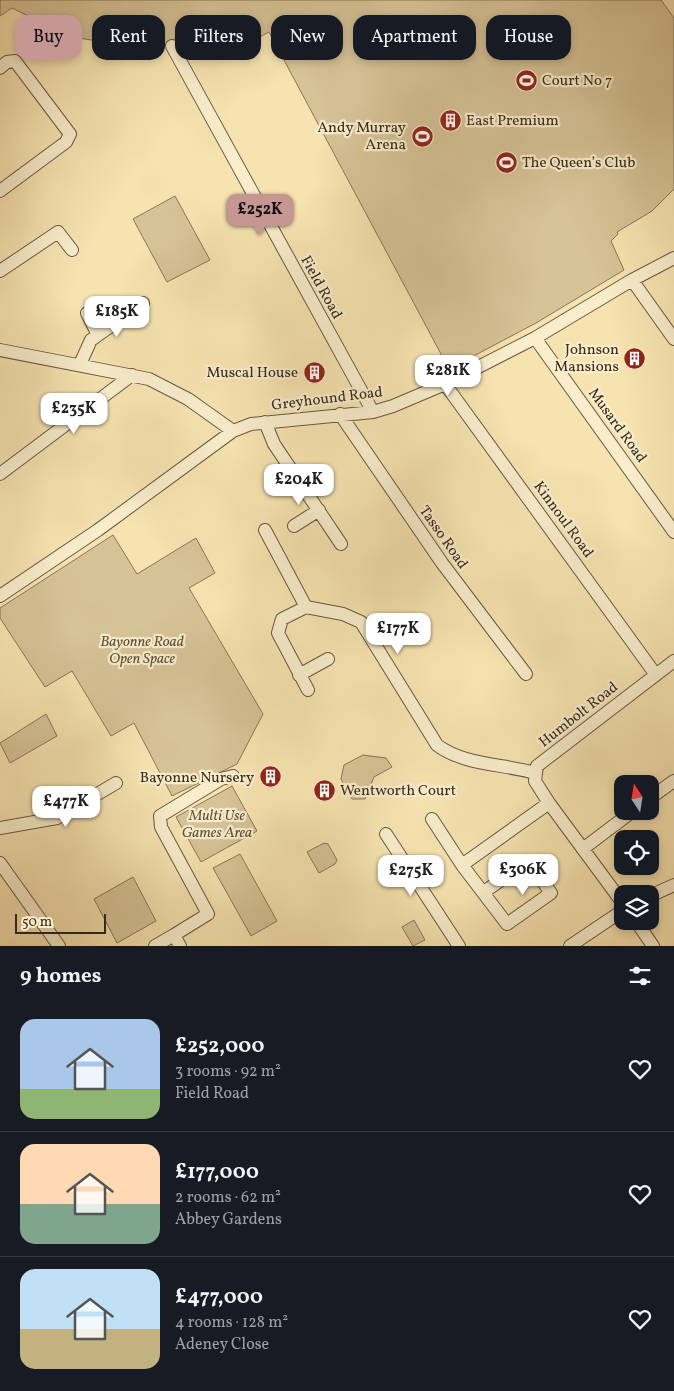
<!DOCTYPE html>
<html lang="en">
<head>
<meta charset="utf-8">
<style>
	body { margin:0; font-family:Vollkorn,serif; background:#242831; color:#f1f3f6; height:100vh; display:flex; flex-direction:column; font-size:19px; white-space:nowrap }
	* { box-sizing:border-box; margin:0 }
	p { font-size:16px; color:#9ea1a6 }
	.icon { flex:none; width:28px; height:28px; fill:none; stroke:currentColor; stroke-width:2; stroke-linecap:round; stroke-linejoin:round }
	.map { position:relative; height:946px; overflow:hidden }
	.side { display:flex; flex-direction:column; background:#171b24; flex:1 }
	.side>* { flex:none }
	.guide { position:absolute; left:15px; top:15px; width:645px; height:45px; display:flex; gap:10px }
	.needle { width:32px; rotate:348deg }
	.buttons { position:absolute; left:614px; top:775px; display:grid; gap:10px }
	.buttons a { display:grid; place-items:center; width:45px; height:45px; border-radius:10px; background:#171b24; box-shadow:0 2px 8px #0003; font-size:25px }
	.scale { position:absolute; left:15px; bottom:12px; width:91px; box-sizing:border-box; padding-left:5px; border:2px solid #39291b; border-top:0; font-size:14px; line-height:18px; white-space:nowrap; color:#39291b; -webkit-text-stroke:4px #f9edcc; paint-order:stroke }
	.price { position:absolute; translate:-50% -42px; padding:0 11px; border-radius:10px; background:#fff; color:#222; font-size:16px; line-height:32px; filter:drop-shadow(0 1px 2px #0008) }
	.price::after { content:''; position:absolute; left:50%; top:30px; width:15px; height:11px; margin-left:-8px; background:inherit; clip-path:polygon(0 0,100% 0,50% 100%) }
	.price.selected { background:#c59692; color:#111 }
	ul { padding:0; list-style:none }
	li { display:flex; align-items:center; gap:15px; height:125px; padding:0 20px }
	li+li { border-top:1px solid #363941 }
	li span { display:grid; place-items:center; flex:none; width:140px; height:100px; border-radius:15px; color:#555 }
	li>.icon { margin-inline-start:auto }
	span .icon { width:60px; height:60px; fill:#fffc; stroke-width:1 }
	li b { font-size:21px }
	h2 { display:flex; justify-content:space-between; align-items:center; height:60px; padding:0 20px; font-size:21px }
	.chip { padding:0 18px; border-radius:15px; background:#171b24; box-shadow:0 2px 8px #0003; font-size:18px; line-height:45px }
	.chip.selected { background:#c59692; color:#111 }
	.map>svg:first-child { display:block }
	.green { fill:#d6c397; stroke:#887659 }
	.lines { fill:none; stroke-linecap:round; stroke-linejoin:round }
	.street-casing { stroke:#685840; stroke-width:14 }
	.street { stroke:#f9edcc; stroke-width:12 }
	.labels { text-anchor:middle; stroke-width:4.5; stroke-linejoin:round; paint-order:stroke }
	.poi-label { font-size:15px; fill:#39291b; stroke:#f9edcc; text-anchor:start }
	.street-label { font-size:15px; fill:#39291b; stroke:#f9edcc }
	.park-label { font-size:15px; font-style:italic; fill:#60503a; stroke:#f9edcc }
</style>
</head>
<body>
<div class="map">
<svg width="674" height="946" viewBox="0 0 674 946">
	<rect width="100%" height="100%" fill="#f6e3b0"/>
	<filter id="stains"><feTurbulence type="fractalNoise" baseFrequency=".004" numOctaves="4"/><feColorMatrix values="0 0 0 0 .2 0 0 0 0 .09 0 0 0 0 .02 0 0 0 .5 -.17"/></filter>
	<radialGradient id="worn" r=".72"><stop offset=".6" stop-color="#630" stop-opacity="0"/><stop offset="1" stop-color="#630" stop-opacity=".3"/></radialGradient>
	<path class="green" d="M 0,0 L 661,0 L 674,18 L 674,189 L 652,211 L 617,232 L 618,234 L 611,241 L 624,270 L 536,323 L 449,369 L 269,32 L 221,57 L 201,19 L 160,50 L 71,37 L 12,8 L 0,16 Z
		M 175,196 L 210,260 L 167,282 L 133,219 Z
		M 113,535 L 137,574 L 196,538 L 215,573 L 189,588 L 263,714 L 237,764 L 172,796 L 134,723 L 111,736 L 72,671 L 45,687 L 0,618 L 0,608 Z
		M 46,714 L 57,736 L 10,763 L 0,743 Z
		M 363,755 L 386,758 L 392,767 L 374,777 L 365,799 L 352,799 L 341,779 L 344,765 Z
		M 232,786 L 257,831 L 201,862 L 176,817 Z
		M 324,843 L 328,844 L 337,860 L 335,864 L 319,873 L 307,852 Z
		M 240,854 L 277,921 L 251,936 L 213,868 Z
		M 133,877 L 156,921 L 117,943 L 94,899 Z
		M 414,920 L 425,940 L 413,946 L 402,927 Z"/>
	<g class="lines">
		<defs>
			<path id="street" d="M 172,46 L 373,412
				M 0,68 L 7,62 L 15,61 L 70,134 L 66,142 L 0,191
				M 0,271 L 58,232 L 72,250
				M 632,280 L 674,339
				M 87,313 L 98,335
				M 535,338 L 674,532
				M 0,350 L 149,379 L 188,399 L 233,431
				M 80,364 L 91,340 L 143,303
				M 445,384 L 656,675
				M 340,414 L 442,563 L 526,674
				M 265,422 L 274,444 L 341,544
				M 0,474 L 132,375
				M 294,526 L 319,510
				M 265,530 L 306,607 L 343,614 L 361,622 L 437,745 C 463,765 504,764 535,773
				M 0,596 L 98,530 L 233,431 L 251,424 L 373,412 L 393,406 L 445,384 L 535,338 L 632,280 L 674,258
				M 306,607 L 282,619 L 278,633 L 308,690
				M 299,675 L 328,659
				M 650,798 L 674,781
				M 432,819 L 462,865 L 549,803
				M 0,828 L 57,818 L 116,783
				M 386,834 L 459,946
				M 584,848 L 633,811
				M 0,863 L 59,946
				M 462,865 L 507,924 L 551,893 L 528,861 L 484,892
				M 650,896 L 674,885
				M 622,902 L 549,803 L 535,781 L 537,766 L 674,661
				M 636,921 L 653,946
				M 155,946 L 174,935
				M 180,946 L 174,935 L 208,914 L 161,827 L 160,816 L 221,779 L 233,776
				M 570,946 L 622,911"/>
		</defs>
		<use href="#street" class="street-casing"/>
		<use href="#street" class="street"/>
	</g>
	<defs>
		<symbol id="stadium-disc" viewBox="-11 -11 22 22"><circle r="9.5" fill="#8f2418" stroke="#f9edcc"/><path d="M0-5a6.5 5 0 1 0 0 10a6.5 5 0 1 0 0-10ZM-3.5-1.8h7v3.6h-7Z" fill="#fff"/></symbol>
		<symbol id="building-disc" viewBox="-11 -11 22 22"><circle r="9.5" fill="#8f2418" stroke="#f9edcc"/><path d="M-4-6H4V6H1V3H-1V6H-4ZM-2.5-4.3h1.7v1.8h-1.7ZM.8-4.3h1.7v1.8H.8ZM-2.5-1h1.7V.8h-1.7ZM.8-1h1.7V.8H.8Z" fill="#fff"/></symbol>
	</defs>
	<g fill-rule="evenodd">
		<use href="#stadium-disc" x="514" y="68" width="25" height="25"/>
		<use href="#building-disc" x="438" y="108" width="25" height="25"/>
		<use href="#stadium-disc" x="410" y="124" width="25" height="25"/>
		<use href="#stadium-disc" x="494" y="150" width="25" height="25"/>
		<use href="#building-disc" x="622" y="346" width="25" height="25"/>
		<use href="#building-disc" x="302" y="360" width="25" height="25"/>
		<use href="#building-disc" x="258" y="764" width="25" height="25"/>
		<use href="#building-disc" x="312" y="778" width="25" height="25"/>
	</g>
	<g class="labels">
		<g class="poi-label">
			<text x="542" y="85">Court No 7</text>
			<text x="466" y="125">East Premium</text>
			<text x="406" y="132" text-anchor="end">Andy Murray<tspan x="406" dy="17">Arena</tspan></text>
			<text x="522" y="167">The Queen’s Club</text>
			<text x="619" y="354" text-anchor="end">Johnson<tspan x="619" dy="17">Mansions</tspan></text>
			<text x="298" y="377" text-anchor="end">Muscal House</text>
			<text x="254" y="782" text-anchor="end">Bayonne Nursery</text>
			<text x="340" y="795">Wentworth Court</text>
		</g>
		<g class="street-label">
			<text transform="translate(322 287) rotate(61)" y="5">Field Road</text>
			<text transform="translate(327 398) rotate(-7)" y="5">Greyhound Road</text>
			<text transform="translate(618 425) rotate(54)" y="5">Musard Road</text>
			<text transform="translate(564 519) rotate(54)" y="5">Kinnoul Road</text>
			<text transform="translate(444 537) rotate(55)" y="5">Tasso Road</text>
			<text transform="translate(578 714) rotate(-38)" y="5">Humbolt Road</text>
		</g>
		<g class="park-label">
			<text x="142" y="646">Bayonne Road<tspan x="142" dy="17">Open Space</tspan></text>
			<text x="217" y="820">Multi Use<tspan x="217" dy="17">Games Area</tspan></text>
		</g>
	</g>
	<rect width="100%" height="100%" filter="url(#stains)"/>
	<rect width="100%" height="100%" fill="url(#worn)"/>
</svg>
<div class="buttons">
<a><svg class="needle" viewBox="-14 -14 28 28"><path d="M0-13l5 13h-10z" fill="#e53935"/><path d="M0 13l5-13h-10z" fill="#9ea1a6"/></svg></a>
<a><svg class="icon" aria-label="locate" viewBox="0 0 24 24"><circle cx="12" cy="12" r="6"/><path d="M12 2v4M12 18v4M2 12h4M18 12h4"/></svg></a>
<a><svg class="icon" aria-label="layers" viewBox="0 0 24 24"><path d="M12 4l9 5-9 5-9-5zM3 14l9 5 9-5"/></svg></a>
</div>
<div class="scale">50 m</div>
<b class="price selected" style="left:260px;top:236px">£252K</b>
<b class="price" style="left:117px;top:338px">£185K</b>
<b class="price" style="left:448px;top:397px">£281K</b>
<b class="price" style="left:74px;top:435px">£235K</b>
<b class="price" style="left:299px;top:506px">£204K</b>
<b class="price" style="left:398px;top:655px">£177K</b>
<b class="price" style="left:66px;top:828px">£477K</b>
<b class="price" style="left:523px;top:896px">£306K</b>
<b class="price" style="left:411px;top:897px">£275K</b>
<div class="guide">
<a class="chip selected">Buy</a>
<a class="chip">Rent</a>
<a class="chip">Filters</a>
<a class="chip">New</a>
<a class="chip">Apartment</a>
<a class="chip">House</a>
</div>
</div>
<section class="side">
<h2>9 homes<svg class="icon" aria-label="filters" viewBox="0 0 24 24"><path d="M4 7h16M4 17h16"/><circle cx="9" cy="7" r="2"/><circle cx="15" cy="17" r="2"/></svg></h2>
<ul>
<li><span style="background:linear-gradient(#a9c7e8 70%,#8fb573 0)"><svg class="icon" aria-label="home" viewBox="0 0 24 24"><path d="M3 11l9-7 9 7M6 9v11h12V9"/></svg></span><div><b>£252,000</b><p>3 rooms · 92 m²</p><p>Field Road</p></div><svg class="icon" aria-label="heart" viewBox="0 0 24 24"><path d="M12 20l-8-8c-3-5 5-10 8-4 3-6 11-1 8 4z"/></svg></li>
<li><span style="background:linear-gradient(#ffd9b3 60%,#7fa58c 0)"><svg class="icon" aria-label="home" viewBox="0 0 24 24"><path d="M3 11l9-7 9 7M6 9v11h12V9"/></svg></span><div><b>£177,000</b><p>2 rooms · 62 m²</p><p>Abbey Gardens</p></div><svg class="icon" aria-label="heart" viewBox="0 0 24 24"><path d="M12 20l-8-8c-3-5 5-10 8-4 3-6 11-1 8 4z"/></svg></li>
<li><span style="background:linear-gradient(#bfe0f5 60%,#c2b280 0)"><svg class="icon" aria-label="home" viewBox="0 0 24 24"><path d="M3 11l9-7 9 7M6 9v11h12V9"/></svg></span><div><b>£477,000</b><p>4 rooms · 128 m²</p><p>Adeney Close</p></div><svg class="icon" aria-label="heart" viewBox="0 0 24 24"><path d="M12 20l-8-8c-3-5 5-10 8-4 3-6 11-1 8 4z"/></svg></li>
</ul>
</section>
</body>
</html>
